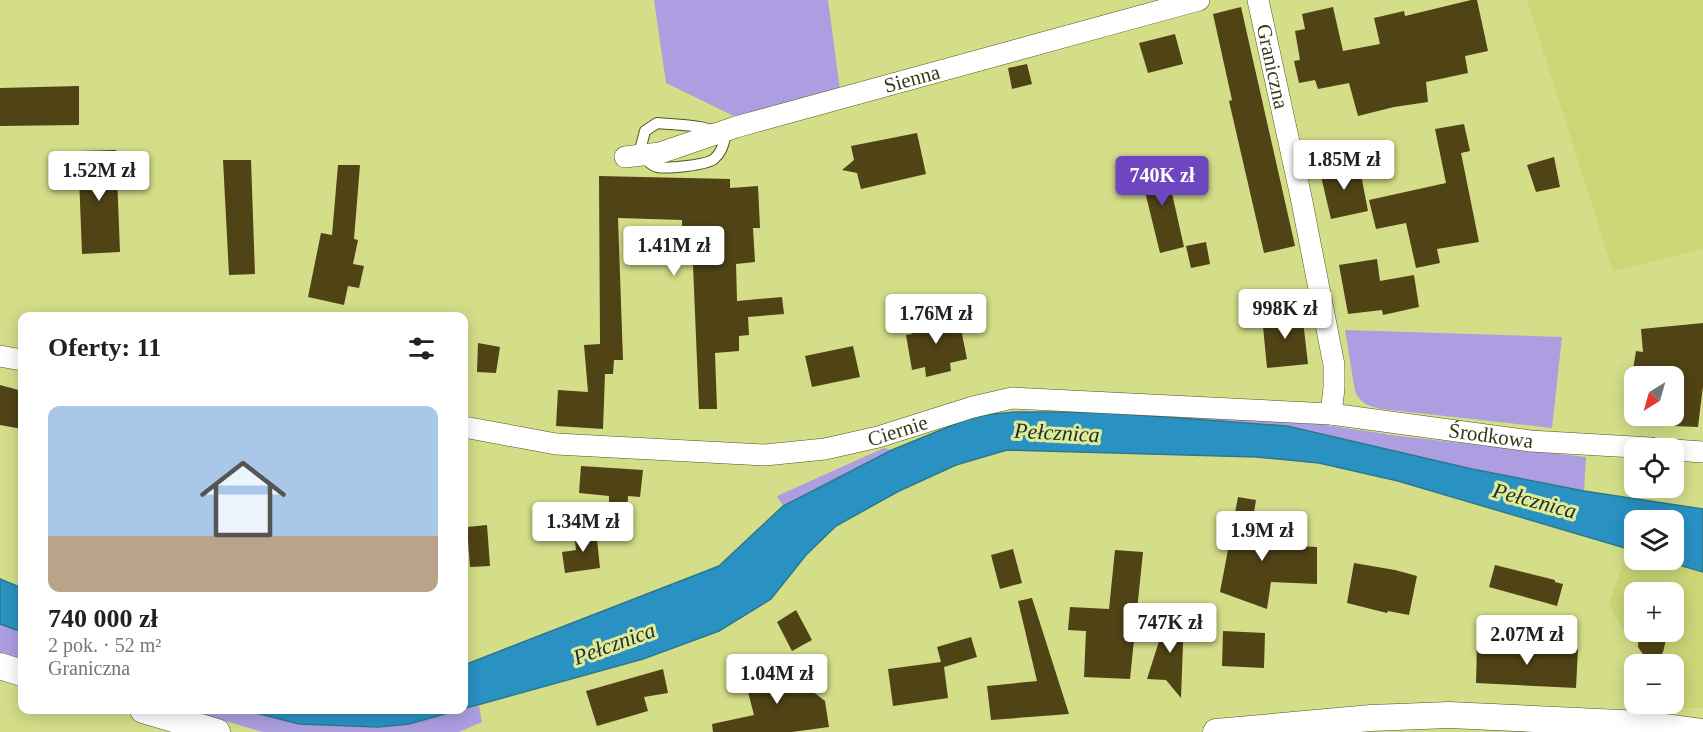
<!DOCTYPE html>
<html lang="pl">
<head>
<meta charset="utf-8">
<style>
	body { margin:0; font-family:"Times New Roman",serif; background:#f6f6f6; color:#202124; height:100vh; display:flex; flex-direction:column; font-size:22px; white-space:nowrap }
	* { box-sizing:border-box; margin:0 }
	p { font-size:20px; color:#757577 }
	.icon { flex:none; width:33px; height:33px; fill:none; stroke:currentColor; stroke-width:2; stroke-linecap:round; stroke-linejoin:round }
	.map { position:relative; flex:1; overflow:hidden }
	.details { position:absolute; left:18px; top:312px; width:450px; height:402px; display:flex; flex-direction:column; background:#fff; border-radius:12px; box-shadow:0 3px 15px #0003 }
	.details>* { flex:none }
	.needle { width:39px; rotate:217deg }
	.tools { position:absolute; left:1624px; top:366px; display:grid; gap:12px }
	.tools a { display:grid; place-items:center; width:60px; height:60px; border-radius:12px; background:#fff; box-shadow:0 3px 15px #0003; font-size:30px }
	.price { position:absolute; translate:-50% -51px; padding:0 14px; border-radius:6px; background:#fff; color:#222; font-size:20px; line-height:39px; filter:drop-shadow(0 2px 3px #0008) }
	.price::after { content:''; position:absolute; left:50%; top:36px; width:18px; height:14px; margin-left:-9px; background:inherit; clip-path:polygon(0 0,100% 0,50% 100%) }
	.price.on { background:#6e46bf; color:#fff }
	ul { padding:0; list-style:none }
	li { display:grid; align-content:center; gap:12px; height:318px; padding:0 30px }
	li+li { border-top:2px solid #e0e0e0 }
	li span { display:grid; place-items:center; height:186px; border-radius:12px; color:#555 }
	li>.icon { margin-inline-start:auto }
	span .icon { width:108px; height:108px; fill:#fffc; stroke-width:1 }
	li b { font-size:26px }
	h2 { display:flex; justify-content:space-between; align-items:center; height:72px; padding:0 30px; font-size:26px }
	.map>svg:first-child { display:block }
	.built { fill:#ccd677; fill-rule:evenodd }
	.green { fill:#ac9ee0 }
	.water { fill:#2992c3; stroke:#2d788f; stroke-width:1.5 }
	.building { fill:#504416 }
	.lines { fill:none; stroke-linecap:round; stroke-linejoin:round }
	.service-casing { stroke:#515613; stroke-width:12 }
	.minor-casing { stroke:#515613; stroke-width:22 }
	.tertiary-casing { stroke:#515613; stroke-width:27 }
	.service { stroke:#fff; stroke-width:10 }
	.minor { stroke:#fff; stroke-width:21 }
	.tertiary { stroke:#fff; stroke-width:26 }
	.labels { text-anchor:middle; stroke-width:6; stroke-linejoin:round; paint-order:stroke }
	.street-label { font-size:21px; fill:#373a17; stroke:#e1eb95 }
	.water-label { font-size:22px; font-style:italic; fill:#182d39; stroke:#e1eb95 }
</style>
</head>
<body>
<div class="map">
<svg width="1703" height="732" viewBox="0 0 1703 732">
	<rect width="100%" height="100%" fill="#d4de88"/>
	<path class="built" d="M 1527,0 L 1703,0 L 1703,249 L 1613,271 Z
		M 1628,549 L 1635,551 L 1635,560 L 1662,560 L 1703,572 L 1703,708 L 1670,708 L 1668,704 L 1674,704 L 1674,664 L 1648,664 L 1621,626 L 1609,604 ZM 1635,592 L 1674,592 L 1674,632 L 1635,632 Z"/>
	<path class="green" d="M 654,0 L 828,0 L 840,90 L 740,119 L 666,83 Z
		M 1345,330 L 1562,337 L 1552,428 L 1382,409 C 1368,406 1361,404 1355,391 Z
		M 1098,412 L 1292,420 L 1399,436 L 1586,457 L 1584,491 L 1472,469 Z
		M 884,448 L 892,450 L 783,506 L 777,496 Z
		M 0,624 L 22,632 L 22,660 L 0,653 Z
		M 479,706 L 482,722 L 459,732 L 263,732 L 187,710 L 244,710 L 299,724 L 409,724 Z"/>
	<path class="water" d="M 1014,412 L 1098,412 L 1287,426 L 1472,469 L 1584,491 L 1703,509 L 1703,572 L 1662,560 L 1674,560 L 1674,520 L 1635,520 L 1635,551 L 1398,481 L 1319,463 L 1256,457 L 1007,450 L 956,465 L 899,491 L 836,526 L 806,555 L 771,599 L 719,631 L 643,659 L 409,724 L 378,727 L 299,724 L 244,710 L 464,710 L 464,665 L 719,566 L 783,506 L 892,450 L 975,416 Z
		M 0,579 L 22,588 L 22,632 L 0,624 Z"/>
	<path class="building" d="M 1471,0 L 1477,0 L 1488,51 L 1465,56 L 1468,73 L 1426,82 L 1428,102 L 1394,107 L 1358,116 L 1349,83 L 1318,89 L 1315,80 L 1299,83 L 1294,61 L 1300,60 L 1295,31 L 1305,29 L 1302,14 L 1333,7 L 1343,51 L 1380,44 L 1374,18 L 1404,11 L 1405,16 Z
		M 1241,7 L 1295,246 L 1264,253 L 1229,101 L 1232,100 L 1213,14 Z
		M 1175,34 L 1183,64 L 1148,73 L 1139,43 Z
		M 1027,64 L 1032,84 L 1012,89 L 1008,68 Z
		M 79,86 L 79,125 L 0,126 L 0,88 Z
		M 1464,124 L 1470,151 L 1461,153 L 1479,242 L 1437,249 L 1440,263 L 1416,268 L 1406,223 L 1376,229 L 1369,200 L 1446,183 L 1435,129 Z
		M 917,133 L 926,174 L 861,189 L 857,173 L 842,170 L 854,160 L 851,146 Z
		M 116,150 L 120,252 L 82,254 L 78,151 Z
		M 1554,157 L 1560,187 L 1536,192 L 1527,165 Z
		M 223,160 L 251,160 L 255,274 L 229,275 Z
		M 1165,162 L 1184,247 L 1160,253 L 1139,167 Z
		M 1359,164 L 1368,211 L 1331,219 L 1320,172 Z
		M 338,165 L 360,165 L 354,239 L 358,240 L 353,264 L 364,266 L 359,288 L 348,286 L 344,305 L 308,297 L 321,233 L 332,235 Z
		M 599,176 L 730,179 L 730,188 L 758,186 L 760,228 L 753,228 L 755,262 L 736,264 L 737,301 L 782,297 L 784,314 L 748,317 L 749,335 L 739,336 L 739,351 L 715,353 L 717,409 L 699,409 L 692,241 L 682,242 L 682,220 L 618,218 L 623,360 L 614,360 L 613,374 L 605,374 L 603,429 L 556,426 L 558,390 L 588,392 L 584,345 L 600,344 Z
		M 1206,242 L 1210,264 L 1191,268 L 1186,246 Z
		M 1377,259 L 1380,281 L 1414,275 L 1419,307 L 1383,315 L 1382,310 L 1348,314 L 1339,265 Z
		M 1302,312 L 1308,364 L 1267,368 L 1262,316 Z
		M 954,315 L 956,325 L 960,324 L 967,359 L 950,363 L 951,371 L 926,377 L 925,367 L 912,370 L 906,335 L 912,334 L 910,324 Z
		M 1703,323 L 1703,386 L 1698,427 L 1674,426 L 1674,376 L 1632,376 L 1636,351 L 1643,352 L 1641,329 Z
		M 478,343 L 500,347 L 496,373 L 477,372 Z
		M 853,346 L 860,377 L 812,387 L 805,356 Z
		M 0,385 L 22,391 L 22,429 L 0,425 Z
		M 581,466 L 643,470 L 640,497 L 628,496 L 627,515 L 609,514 L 609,496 L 579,493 Z
		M 1238,497 L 1256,500 L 1249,543 L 1317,547 L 1317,584 L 1271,582 L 1267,609 L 1220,592 Z
		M 487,525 L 490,566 L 470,567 L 467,527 Z
		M 596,530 L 600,568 L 565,573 L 562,552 L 576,550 L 574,532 Z
		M 1013,549 L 1022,583 L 1000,589 L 991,555 Z
		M 1115,550 L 1143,552 L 1130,679 L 1084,677 L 1086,631 L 1068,630 L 1070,607 L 1109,609 Z
		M 1354,563 L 1395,570 L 1417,576 L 1409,615 L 1388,611 L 1387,613 L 1347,603 Z
		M 1495,565 L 1555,580 L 1555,582 L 1563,584 L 1557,606 L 1489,587 Z
		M 1032,598 L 1069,714 L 991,720 L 987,686 L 1037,681 L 1018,601 Z
		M 796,610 L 812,640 L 792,651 L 777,622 Z
		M 1167,616 L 1184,617 L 1181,698 L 1166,680 L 1147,679 Z
		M 1223,631 L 1265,633 L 1264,668 L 1222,666 Z
		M 1639,632 L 1668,632 L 1663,652 L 1656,664 L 1650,664 L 1638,647 Z
		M 971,637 L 977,657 L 944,667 L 948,698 L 893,706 L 888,669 L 941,662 L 937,647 Z
		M 1477,644 L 1578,649 L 1576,688 L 1476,683 Z
		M 750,659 L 812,691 L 825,701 L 829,727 L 792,732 L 713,732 L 712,724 L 754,715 L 742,669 Z
		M 663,669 L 668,693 L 644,697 L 648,711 L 597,726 L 586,691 Z"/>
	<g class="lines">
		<defs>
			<path id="service" d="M 657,123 C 675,125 713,124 725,138 C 723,146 721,153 714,159 C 707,165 667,169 657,167 C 649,165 644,156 640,150 L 645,131 Z"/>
			<g id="minor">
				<path id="s1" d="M 1258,0 L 1301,197 L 1334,365 L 1334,388 L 1331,414"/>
				<path id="s2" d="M 625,157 L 660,153 L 736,127 L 1199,0"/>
				<path d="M 0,356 L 22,360"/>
				<path id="s3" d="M 464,427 L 556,444 L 765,455 L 825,449 L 878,437 L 973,407 L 1012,398 L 1331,414 L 1530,441 L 1651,448"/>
				<path d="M 1674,450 L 1703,452"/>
			</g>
			<path id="tertiary" d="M 0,666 L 22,673
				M 143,710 L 217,732
				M 1216,732 L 1371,718 L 1449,715 L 1642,724 L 1701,732"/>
		</defs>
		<use href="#service" class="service-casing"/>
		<use href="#minor" class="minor-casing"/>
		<use href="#tertiary" class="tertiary-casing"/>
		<use href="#service" class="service"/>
		<use href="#minor" class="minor"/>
		<use href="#tertiary" class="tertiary"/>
	</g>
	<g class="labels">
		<g class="street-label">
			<text dy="7" stroke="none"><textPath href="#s1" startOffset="68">Graniczna</textPath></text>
			<text dy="7" stroke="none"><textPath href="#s2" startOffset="298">Sienna</textPath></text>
			<text dy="7" stroke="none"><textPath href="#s3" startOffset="438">Ciernie</textPath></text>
			<text dy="7" stroke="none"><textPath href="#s3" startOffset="1038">Środkowa</textPath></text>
		</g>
		<g class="water-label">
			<text transform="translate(1057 432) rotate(3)" y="8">Pełcznica</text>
			<text transform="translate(1535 500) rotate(15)" y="8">Pełcznica</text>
			<text transform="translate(614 643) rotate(-20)" y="8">Pełcznica</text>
		</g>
	</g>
</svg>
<div class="tools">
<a><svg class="needle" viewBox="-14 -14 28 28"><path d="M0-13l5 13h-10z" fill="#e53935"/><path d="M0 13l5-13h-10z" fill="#757577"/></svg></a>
<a><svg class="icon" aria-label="locate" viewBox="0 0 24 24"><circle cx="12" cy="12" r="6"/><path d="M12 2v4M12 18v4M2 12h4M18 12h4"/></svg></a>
<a><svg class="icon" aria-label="layers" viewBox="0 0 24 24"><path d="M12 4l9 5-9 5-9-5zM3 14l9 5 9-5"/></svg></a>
<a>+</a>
<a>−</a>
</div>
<b class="price" style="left:1344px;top:191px">1.85M zł</b>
<b class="price" style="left:99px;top:202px">1.52M zł</b>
<b class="price on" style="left:1162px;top:207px">740K zł</b>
<b class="price" style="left:674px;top:277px">1.41M zł</b>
<b class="price" style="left:1285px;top:340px">998K zł</b>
<b class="price" style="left:936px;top:345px">1.76M zł</b>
<b class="price" style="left:583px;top:553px">1.34M zł</b>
<b class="price" style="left:1262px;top:562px">1.9M zł</b>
<b class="price" style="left:1170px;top:654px">747K zł</b>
<b class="price" style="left:1527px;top:666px">2.07M zł</b>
<b class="price" style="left:777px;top:705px">1.04M zł</b>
<section class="details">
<h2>Oferty: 11<svg class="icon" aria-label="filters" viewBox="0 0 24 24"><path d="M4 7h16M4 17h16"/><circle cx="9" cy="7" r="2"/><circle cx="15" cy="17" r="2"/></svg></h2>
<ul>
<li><span style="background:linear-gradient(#a9c7e8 70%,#b9a48a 0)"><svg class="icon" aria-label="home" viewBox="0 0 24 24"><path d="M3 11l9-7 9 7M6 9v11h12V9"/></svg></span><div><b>740 000 zł</b><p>2 pok. · 52 m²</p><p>Graniczna</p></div></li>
</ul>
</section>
</div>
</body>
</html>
